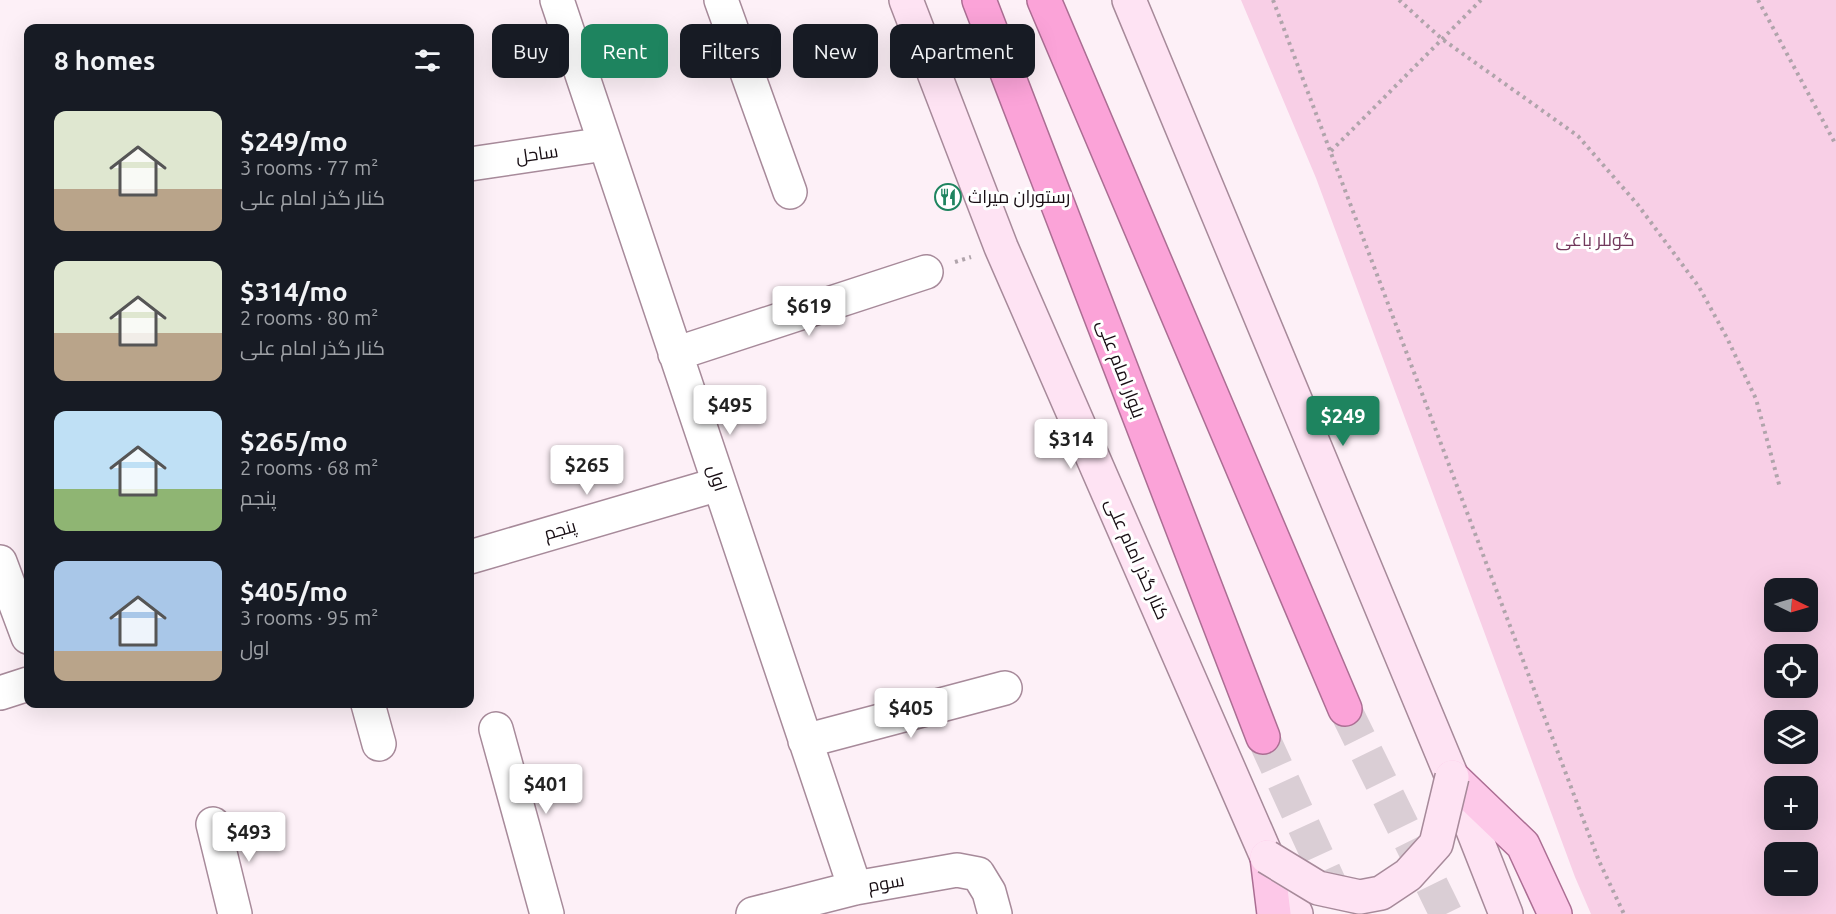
<!DOCTYPE html>
<html lang="en">
<head>
<meta charset="utf-8">
<style>
	body { margin:0; font-family:Ubuntu,Cairo,sans-serif; background:#20242c; color:#f1f3f6; height:100vh; display:flex; flex-direction:column; font-size:22px; white-space:nowrap }
	* { box-sizing:border-box; margin:0 }
	p { font-size:20px; color:#9ea1a6 }
	.icon { flex:none; width:33px; height:33px; fill:none; stroke:currentColor; stroke-width:2; stroke-linecap:round; stroke-linejoin:round }
	.map { position:relative; flex:1; overflow:hidden }
	.side { position:absolute; left:24px; top:24px; width:450px; height:684px; display:flex; flex-direction:column; background:#171b24; border-radius:12px; box-shadow:0 6px 24px #0002 }
	.side>* { flex:none }
	.top-card { position:absolute; left:492px; top:24px; width:570px; height:54px; display:flex; gap:12px }
	.needle { width:39px; rotate:95deg }
	.buttons { position:absolute; left:1764px; top:578px; display:grid; gap:12px }
	.buttons a { display:grid; place-items:center; width:54px; height:54px; border-radius:12px; background:#171b24; box-shadow:0 6px 24px #0002; font-size:30px }
	.price { position:absolute; translate:-50% -51px; padding:0 14px; border-radius:6px; background:#fff; color:#222; font-size:20px; line-height:39px; filter:drop-shadow(0 2px 3px #0008) }
	.price::after { content:''; position:absolute; left:50%; top:36px; width:18px; height:14px; margin-left:-9px; background:inherit; clip-path:polygon(0 0,100% 0,50% 100%) }
	.price.on { background:#1e845f; color:#fff }
	ul { padding:0; list-style:none }
	li { display:flex; align-items:center; gap:18px; height:150px; padding:0 30px }
	li span { display:grid; place-items:center; flex:none; width:168px; height:120px; border-radius:12px; color:#555 }
	li>.icon { margin-inline-start:auto }
	span .icon { width:72px; height:72px; fill:#fffc; stroke-width:1 }
	li b { font-size:26px }
	h2 { display:flex; justify-content:space-between; align-items:center; height:72px; padding:0 30px; font-size:26px }
	.tag { padding:0 21px; border-radius:12px; background:#171b24; box-shadow:0 6px 24px #0002; font-size:21px; line-height:54px }
	.tag.on { background:#1e845f; color:#fff }
	.map>svg:first-child { display:block }
	.green { fill:#f8cfe6; fill-rule:evenodd }
	.lines { fill:none; stroke-linecap:round; stroke-linejoin:round }
	.highway-tunnel { stroke:#daced5; stroke-width:33; stroke-dasharray:33 16; stroke-linecap:butt }
	.street-casing { stroke:#a78a9a; stroke-width:36 }
	.secondary-casing { stroke:#a78a9a; stroke-width:36 }
	.primary-casing { stroke:#ab6e93; stroke-width:36 }
	.highway-casing { stroke:#ab6e93; stroke-width:36 }
	.path { stroke:#b0a4ab; stroke-width:4; stroke-dasharray:3 4.5; stroke-linecap:butt }
	.street { stroke:#fff; stroke-width:33 }
	.secondary { stroke:#fee3f3; stroke-width:33 }
	.primary { stroke:#fdc8e8; stroke-width:33 }
	.highway { stroke:#fba3d8; stroke-width:33 }
	.secondary-bridge-casing { stroke:#a78a9a; stroke-width:36; stroke-linecap:butt }
	.secondary-bridge { stroke:#fee3f3; stroke-width:33 }
	.labels { text-anchor:middle; stroke-width:6; stroke-linejoin:round; paint-order:stroke }
	.street-label { font-size:18px; fill:#170d13; stroke:#fff }
	.poi-label { font-size:18px; fill:#170d13; stroke:#fff; text-anchor:start }
	.park-label { font-size:18px; fill:#72385c; stroke:#fff }
</style>
</head>
<body>
<div class="map">
<svg width="1836" height="914" viewBox="0 0 1836 914">
	<rect width="100%" height="100%" fill="#fdf0f7"/>
	<path class="green" d="M 1241,0 L 1836,0 L 1836,914 L 1591,914 L 1575,877 L 1316,178 ZM 1774,588 L 1808,588 L 1808,621 L 1774,621 ZM 1774,654 L 1808,654 L 1808,687 L 1774,687 ZM 1774,720 L 1808,720 L 1808,753 L 1774,753 ZM 1774,786 L 1808,786 L 1808,819 L 1774,819 ZM 1774,852 L 1808,852 L 1808,885 L 1774,885 Z"/>
	<g class="lines">
		<path class="highway-tunnel" d="M 1345,709 L 1446,914
			M 1263,737 L 1344,914"/>
		<defs>
			<path id="street" d="M 557,0 L 855,888
				M 721,0 L 790,192
				M 470,164 L 605,144
				M 675,354 L 926,272
				M 470,557 L 719,484
				M 0,562 L 28,637
				M 0,693 L 28,684
				M 368,704 L 379,744
				M 496,729 L 547,914
				M 805,741 L 1005,688
				M 213,824 L 235,914
				M 753,914 L 855,888 L 957,870 L 978,874 L 989,892 L 995,914"/>
			<path id="secondary" d="M 906,0 L 1001,247 L 1267,857 L 1296,914
				M 1129,0 L 1452,777 L 1506,914"/>
			<path id="primary" d="M 1452,777 L 1523,845 L 1555,914
				M 1267,857 L 1274,914"/>
			<path id="highway" d="M 979,0 L 1263,737
				M 1044,0 L 1345,709"/>
		</defs>
		<use href="#street" class="street-casing"/>
		<use href="#secondary" class="secondary-casing"/>
		<use href="#primary" class="primary-casing"/>
		<use href="#highway" class="highway-casing"/>
		<path class="path" d="M 1273,0 L 1599,861 L 1624,914
			M 1399,0 L 1442,39 L 1578,136 L 1638,205 L 1699,287 L 1727,338 L 1756,399 L 1780,488
			M 1758,0 L 1836,145
			M 1331,151 L 1481,0
			M 955,262 L 971,257"/>
		<use href="#street" class="street"/>
		<use href="#secondary" class="secondary"/>
		<use href="#primary" class="primary"/>
		<use href="#highway" class="highway"/>
		<defs>
			<path id="secondary-bridge" d="M 1267,857 L 1318,888 L 1360,897 L 1381,893 L 1408,875 L 1436,844 L 1452,777"/>
		</defs>
		<use href="#secondary-bridge" class="secondary-bridge-casing"/>
		<use href="#secondary-bridge" class="secondary-bridge"/>
	</g>
	<defs>
		<symbol id="restaurant-ring" viewBox="-11 -11 22 22"><circle r="9.5" fill="#fff" stroke="#1e845f" stroke-width="1.5"/><path d="M-5-6h1v4h1v-4h1v4h1v-4h1v5L-1.5 .5V6h-2V.5L-5-1ZM5-6V6H3V1.5H1.5Q1.5-4 5-6Z" fill="#1e845f"/></symbol>
	</defs>
	<g fill-rule="evenodd">
		<use href="#restaurant-ring" x="933" y="182" width="30" height="30"/>
	</g>
	<g class="labels">
		<g class="street-label">
			<text transform="translate(537 154) rotate(-8)" y="6">ساحل</text>
			<text transform="translate(1121 369) rotate(69)" y="6">بلوار امام علی</text>
			<text transform="translate(717 478) rotate(72)" y="6">اول</text>
			<text transform="translate(560 530) rotate(-16)" y="6">پنجم</text>
			<text transform="translate(1137 559) rotate(66)" y="6">کنار گذر امام علی</text>
			<text transform="translate(886 883) rotate(-10)" y="6">سوم</text>
		</g>
		<g class="poi-label">
			<text x="968" y="203">رستوران میراث</text>
		</g>
		<g class="park-label">
			<text x="1595" y="246">گوللر باغی</text>
		</g>
	</g>
</svg>
<div class="buttons">
<a><svg class="needle" viewBox="-14 -14 28 28"><path d="M0-13l5 13h-10z" fill="#e53935"/><path d="M0 13l5-13h-10z" fill="#9ea1a6"/></svg></a>
<a><svg class="icon" aria-label="locate" viewBox="0 0 24 24"><circle cx="12" cy="12" r="6"/><path d="M12 2v4M12 18v4M2 12h4M18 12h4"/></svg></a>
<a><svg class="icon" aria-label="layers" viewBox="0 0 24 24"><path d="M12 4l9 5-9 5-9-5zM3 14l9 5 9-5"/></svg></a>
<a>+</a>
<a>−</a>
</div>
<b class="price" style="left:809px;top:337px">$619</b>
<b class="price" style="left:730px;top:436px">$495</b>
<b class="price on" style="left:1343px;top:447px">$249</b>
<b class="price" style="left:1071px;top:470px">$314</b>
<b class="price" style="left:587px;top:496px">$265</b>
<b class="price" style="left:911px;top:739px">$405</b>
<b class="price" style="left:546px;top:815px">$401</b>
<b class="price" style="left:249px;top:863px">$493</b>
<div class="top-card">
<a class="tag">Buy</a>
<a class="tag on">Rent</a>
<a class="tag">Filters</a>
<a class="tag">New</a>
<a class="tag">Apartment</a>
</div>
<section class="side">
<h2>8 homes<svg class="icon" aria-label="filters" viewBox="0 0 24 24"><path d="M4 7h16M4 17h16"/><circle cx="9" cy="7" r="2"/><circle cx="15" cy="17" r="2"/></svg></h2>
<ul>
<li><span style="background:linear-gradient(#dfe7d0 65%,#b9a48a 0)"><svg class="icon" aria-label="home" viewBox="0 0 24 24"><path d="M3 11l9-7 9 7M6 9v11h12V9"/></svg></span><div><b>$249/mo</b><p>3 rooms · 77 m²</p><p>کنار گذر امام علی</p></div></li>
<li><span style="background:linear-gradient(#dfe7d0 60%,#b9a48a 0)"><svg class="icon" aria-label="home" viewBox="0 0 24 24"><path d="M3 11l9-7 9 7M6 9v11h12V9"/></svg></span><div><b>$314/mo</b><p>2 rooms · 80 m²</p><p>کنار گذر امام علی</p></div></li>
<li><span style="background:linear-gradient(#bfe0f5 65%,#8fb573 0)"><svg class="icon" aria-label="home" viewBox="0 0 24 24"><path d="M3 11l9-7 9 7M6 9v11h12V9"/></svg></span><div><b>$265/mo</b><p>2 rooms · 68 m²</p><p>پنجم</p></div></li>
<li><span style="background:linear-gradient(#a9c7e8 75%,#b9a48a 0)"><svg class="icon" aria-label="home" viewBox="0 0 24 24"><path d="M3 11l9-7 9 7M6 9v11h12V9"/></svg></span><div><b>$405/mo</b><p>3 rooms · 95 m²</p><p>اول</p></div></li>
</ul>
</section>
</div>
</body>
</html>
